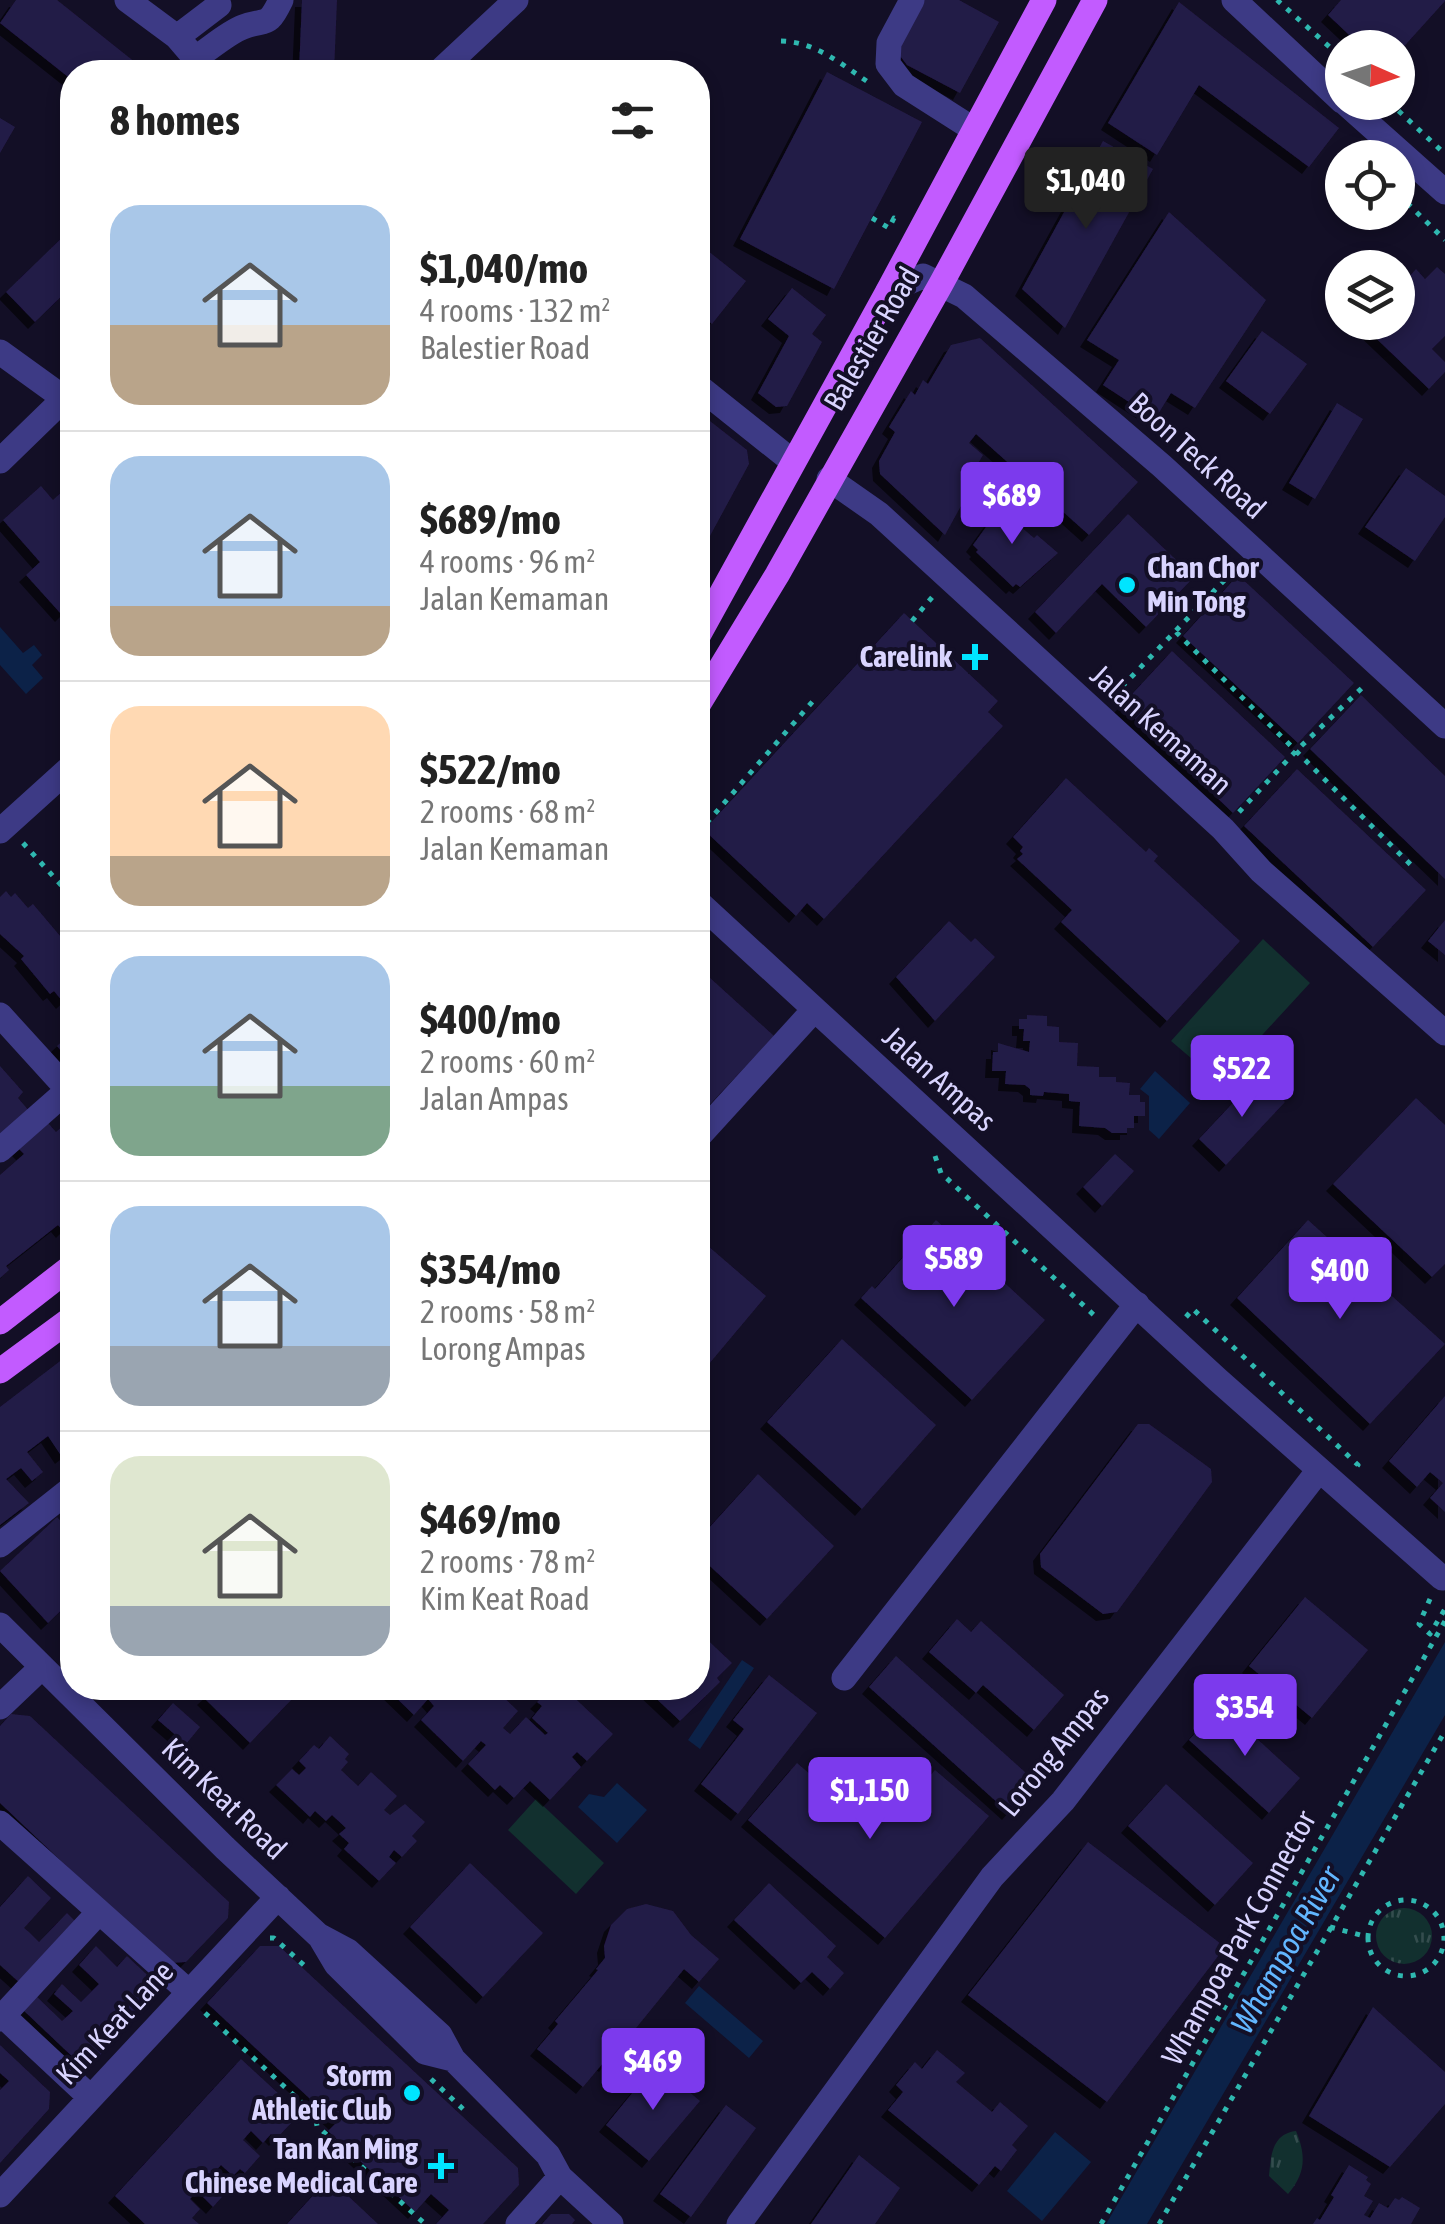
<!DOCTYPE html>
<html lang="en">
<head>
<meta charset="utf-8">
<style>
	body { margin:0; font-family:"Asap Condensed",sans-serif; background:#f2f2f2; color:#222; height:100vh; display:flex; flex-direction:column; font-size:38px; white-space:nowrap }
	* { box-sizing:border-box; margin:0 }
	p { font-size:32px; color:#767676 }
	.icon { flex:none; width:55px; height:55px; fill:none; stroke:currentColor; stroke-width:2; stroke-linecap:round; stroke-linejoin:round }
	.map { position:relative; flex:1; overflow:hidden }
	.sheet { position:absolute; left:60px; top:60px; width:650px; height:1640px; display:flex; flex-direction:column; background:#fff; border-radius:40px; box-shadow:0 5px 15px #0003 }
	.sheet>* { flex:none }
	.needle { width:65px; rotate:93deg }
	.controls { position:absolute; left:1325px; top:30px; display:grid; gap:20px }
	.controls a { display:grid; place-items:center; width:90px; height:90px; border-radius:50%; background:#fff; box-shadow:0 5px 15px #0003; font-size:50px }
	.price { position:absolute; translate:-50% -85px; padding:0 22px; border-radius:10px; background:#7c3aed; color:#fff; font-size:32px; line-height:65px; filter:drop-shadow(0 2px 5px #0008) }
	.price::after { content:''; position:absolute; left:50%; top:60px; width:30px; height:22px; margin-left:-15px; background:inherit; clip-path:polygon(0 0,100% 0,50% 100%) }
	.price.current { background:#222; color:#fff }
	ul { padding:0; list-style:none }
	li { display:flex; align-items:center; gap:30px; height:250px; padding:0 50px }
	li+li { border-top:2px solid #e0e0e0 }
	li span { display:grid; place-items:center; flex:none; width:280px; height:200px; border-radius:30px; color:#555 }
	li>.icon { margin-inline-start:auto }
	span .icon { width:120px; height:120px; fill:#fffc; stroke-width:1 }
	li b { font-size:42px }
	h2 { display:flex; justify-content:space-between; align-items:center; height:120px; padding:0 50px; font-size:42px }
	.map>svg:first-child { display:block }
	.park { fill:url(#park-tufts) }
	.pitch { fill:#12302f }
	.water { fill:#0c2248 }
	.building { fill:#241b47; filter:url(#shadow) }
	.lines { fill:none; stroke-linecap:round; stroke-linejoin:round }
	.path { stroke:#2fb8b0; stroke-width:5; stroke-dasharray:5 8; stroke-linecap:butt }
	.minor { stroke:#3d3a85; stroke-width:25 }
	.major { stroke:#c25bff; stroke-width:25 }
	.poi-dot { fill:#00e5ff; stroke:#130f26; stroke-width:4 }
	.labels { text-anchor:middle; stroke-width:8; stroke-linejoin:round; paint-order:stroke }
	.street-label { font-size:30px; fill:#d9d4ff; stroke:#130f26 }
	.poi-label { font-size:30px; font-weight:bold; fill:#d9d4ff; stroke:#130f26; text-anchor:end }
	.water-label { font-size:32px; font-style:italic; fill:#62b6ff; stroke:#130f26 }
</style>
</head>
<body>
<div class="map">
<svg width="1445" height="2224" viewBox="0 0 1445 2224">
	<defs>
		<pattern id="park-tufts" width="24" height="20" patternUnits="userSpaceOnUse" patternTransform="scale(2.5)"><rect width="24" height="20" fill="#12302f"/><path d="M3 7l-1-3M5 7V3M7 7l1-3M15 17l-1-3M17 17v-4M19 17l1-3" fill="none" stroke="#344d4e"/></pattern>
		<filter id="shadow"><feDropShadow dx="-7" dy="7" stdDeviation="0" flood-color="#0009"/></filter>
	</defs>
	<rect width="100%" height="100%" fill="#130f26"/>
	<path class="park" d="M1376 1936a28 28 0 1 1 56 0a28 28 0 1 1-56 0Z
		M 1296,2131 C 1306,2155 1306,2173 1288,2194 L 1269,2176 C 1271,2155 1272,2134 1296,2131 Z"/>
	<path class="pitch" d="M 1263,939 L 1310,983 L 1219,1082 L 1171,1041 Z
		M 536,1799 L 604,1863 L 576,1894 L 508,1830 Z"/>
	<path class="water" d="M 0,627 L 23,653 L 34,645 L 42,655 L 32,665 L 43,678 L 26,694 L 0,665 Z
		M 1155,1071 L 1190,1103 L 1159,1139 L 1149,1130 L 1149,1096 L 1140,1089 Z
		M 1445,1642 L 1445,1715 L 1147,2224 L 1106,2224 Z
		M 742,1660 L 754,1668 L 700,1749 L 688,1740 Z
		M 617,1783 L 647,1810 L 617,1843 L 578,1807 L 589,1794 L 604,1797 Z
		M 699,1986 L 763,2041 L 749,2058 L 685,2003 Z
		M 1055,2132 L 1091,2162 L 1042,2221 L 1007,2191 Z"/>
	<path class="building" d="M 16,0 L 57,0 L 141,67 L 137,72 L 72,72 L 72,80 L 0,23 Z
		M 302,0 L 337,0 L 334,72 L 299,72 Z
		M 921,0 L 959,0 L 999,22 L 960,93 L 907,65 L 898,53 Z
		M 1341,0 L 1445,0 L 1445,1 L 1398,53 L 1398,48 L 1363,48 L 1328,15 Z
		M 1179,2 L 1339,128 L 1309,167 L 1199,85 L 1157,155 L 1108,123 Z
		M 827,72 L 922,122 L 834,289 L 740,239 Z
		M 0,118 L 15,127 L 0,153 Z
		M 1103,141 L 1153,169 L 1065,328 L 1022,289 Z
		M 1169,212 L 1266,300 L 1195,408 L 1171,393 L 1155,419 L 1103,385 L 1119,360 L 1087,340 Z
		M 72,228 L 72,286 L 35,322 L 6,292 Z
		M 698,243 L 746,281 L 712,324 L 698,312 Z
		M 1437,267 L 1445,274 L 1445,336 L 1432,349 L 1445,362 L 1445,372 L 1429,389 L 1359,322 L 1398,322 L 1398,310 L 1409,297 L 1399,288 L 1416,269 L 1425,279 Z
		M 792,288 L 826,315 L 812,334 L 822,342 L 787,406 L 776,407 L 758,393 L 789,336 L 768,319 Z
		M 1262,331 L 1307,364 L 1270,414 L 1226,381 Z
		M 980,338 L 1138,482 L 1089,535 L 976,434 L 969,443 L 983,455 L 962,491 L 967,495 L 945,535 L 880,474 L 879,461 L 895,432 L 889,427 L 911,391 L 915,395 L 923,380 L 928,384 L 951,345 Z
		M 1337,403 L 1363,419 L 1315,499 L 1289,483 Z
		M 701,414 L 747,450 L 749,464 L 698,558 L 698,419 Z
		M 1406,468 L 1445,496 L 1445,517 L 1415,561 L 1365,527 Z
		M 41,486 L 53,500 L 65,489 L 72,498 L 72,605 L 62,615 L 26,575 L 40,562 L 3,520 Z
		M 1003,501 L 1025,521 L 1020,526 L 1034,538 L 1037,535 L 1058,553 L 1020,587 L 1016,584 L 1013,587 L 976,552 L 978,550 L 973,545 L 991,520 L 989,517 Z
		M 1128,514 L 1194,577 L 1146,627 L 1102,584 L 1056,633 L 1035,612 Z
		M 1238,575 L 1354,683 L 1298,743 L 1183,636 Z
		M 904,613 L 998,701 L 988,712 L 1003,726 L 824,919 L 807,903 L 796,916 L 704,830 Z
		M 1172,651 L 1285,757 L 1233,813 L 1121,706 Z
		M 1361,695 L 1445,776 L 1445,879 L 1310,749 Z
		M 1297,769 L 1426,890 L 1373,947 L 1244,826 Z
		M 1066,778 L 1146,852 L 1149,848 L 1158,856 L 1154,861 L 1240,941 L 1167,1021 L 1061,922 L 1072,910 L 1017,859 L 1023,854 L 1020,851 L 1023,847 L 1013,837 Z
		M 6,891 L 11,897 L 15,893 L 28,908 L 33,904 L 72,950 L 72,994 L 63,1002 L 54,991 L 50,994 L 21,959 L 24,956 L 0,934 L 0,897 Z
		M 1445,920 L 1445,955 L 1428,941 Z
		M 949,921 L 971,942 L 975,938 L 995,957 L 935,1021 L 896,977 Z
		M 698,967 L 774,1036 L 698,1117 Z
		M 1027,1015 L 1047,1016 L 1047,1026 L 1059,1027 L 1059,1042 L 1078,1043 L 1077,1066 L 1099,1067 L 1099,1077 L 1116,1077 L 1116,1082 L 1130,1083 L 1129,1095 L 1140,1095 L 1140,1102 L 1145,1102 L 1145,1116 L 1134,1116 L 1134,1128 L 1127,1128 L 1127,1133 L 1112,1133 L 1105,1128 L 1079,1126 L 1080,1102 L 1069,1101 L 1069,1094 L 1044,1092 L 1043,1096 L 1030,1095 L 1030,1089 L 1025,1085 L 1005,1084 L 1006,1071 L 992,1071 L 993,1052 L 998,1052 L 998,1043 L 1029,1052 L 1030,1041 L 1023,1041 L 1024,1029 L 1019,1029 L 1019,1019 L 1027,1019 Z
		M 72,1032 L 72,1064 L 57,1046 Z
		M 0,1066 L 23,1092 L 18,1098 L 30,1112 L 0,1140 Z
		M 1258,1076 L 1285,1102 L 1226,1165 L 1199,1139 Z
		M 1416,1098 L 1445,1125 L 1445,1264 L 1432,1277 L 1333,1184 Z
		M 48,1123 L 56,1132 L 64,1125 L 72,1135 L 72,1222 L 63,1231 L 58,1225 L 6,1266 L 9,1270 L 0,1278 L 0,1175 L 24,1154 L 19,1149 Z
		M 1115,1154 L 1134,1171 L 1102,1206 L 1083,1187 Z
		M 936,1220 L 1045,1320 L 972,1400 L 861,1298 L 872,1286 L 875,1289 Z
		M 1308,1220 L 1445,1344 L 1370,1424 L 1237,1298 Z
		M 700,1239 L 766,1296 L 698,1377 L 698,1241 Z
		M 842,1339 L 936,1425 L 862,1509 L 767,1422 Z
		M 72,1352 L 72,1417 L 66,1422 L 72,1431 L 72,1449 L 62,1457 L 48,1436 L 27,1452 L 43,1472 L 32,1481 L 21,1468 L 6,1479 L 29,1503 L 0,1525 L 0,1407 Z
		M 1445,1396 L 1445,1512 L 1430,1498 L 1443,1483 L 1430,1472 L 1417,1487 L 1389,1461 Z
		M 1138,1424 L 1149,1424 L 1211,1469 L 1212,1482 L 1117,1612 L 1103,1614 L 1041,1567 L 1040,1554 Z
		M 758,1474 L 834,1546 L 767,1619 L 698,1555 L 698,1540 Z
		M 57,1517 L 68,1529 L 72,1524 L 72,1600 L 48,1623 L 0,1571 Z
		M 1305,1597 L 1368,1650 L 1312,1718 L 1249,1666 Z
		M 957,1619 L 971,1632 L 981,1621 L 1064,1695 L 1034,1730 L 983,1685 L 976,1693 L 929,1652 Z
		M 698,1631 L 732,1663 L 717,1678 L 720,1682 L 680,1721 L 645,1688 L 698,1688 Z
		M 896,1656 L 1036,1782 L 1009,1813 L 869,1687 Z
		M 769,1675 L 817,1713 L 738,1814 L 701,1784 L 744,1729 L 733,1720 Z
		M 215,1688 L 283,1688 L 293,1698 L 250,1743 L 204,1698 Z
		M 386,1688 L 494,1688 L 518,1711 L 503,1728 L 510,1734 L 526,1717 L 545,1735 L 548,1733 L 532,1718 L 542,1706 L 537,1702 L 551,1688 L 564,1688 L 613,1734 L 587,1761 L 577,1752 L 572,1757 L 581,1767 L 550,1800 L 530,1781 L 514,1798 L 500,1785 L 495,1790 L 468,1764 L 486,1745 L 481,1741 L 463,1761 L 421,1720 L 434,1706 L 428,1699 L 414,1715 Z
		M 173,1703 L 200,1727 L 186,1744 L 158,1720 Z
		M 1220,1705 L 1300,1778 L 1269,1813 L 1189,1740 Z
		M 11,1714 L 30,1716 L 229,1902 L 228,1918 L 186,1962 L 169,1963 L 0,1803 L 0,1726 Z
		M 330,1736 L 349,1754 L 345,1759 L 348,1762 L 341,1770 L 358,1786 L 371,1772 L 397,1796 L 384,1810 L 390,1815 L 405,1804 L 425,1822 L 412,1836 L 417,1841 L 402,1857 L 394,1850 L 389,1857 L 396,1863 L 379,1881 L 344,1849 L 349,1843 L 339,1834 L 346,1828 L 332,1815 L 326,1821 L 315,1811 L 310,1817 L 276,1785 L 292,1769 L 299,1775 L 306,1768 L 299,1761 L 314,1745 L 319,1749 Z
		M 797,1763 L 860,1817 L 879,1795 L 899,1812 L 935,1770 L 989,1816 L 885,1938 L 748,1820 Z
		M 1166,1784 L 1253,1863 L 1215,1905 L 1128,1826 Z
		M 1088,1842 L 1225,1947 L 1107,2102 L 968,1995 Z
		M 470,1863 L 543,1933 L 483,1997 L 410,1927 Z
		M 28,1876 L 51,1898 L 24,1928 L 30,1933 L 39,1942 L 67,1913 L 77,1923 L 21,1984 L 0,1965 L 0,1907 Z
		M 769,1883 L 836,1946 L 827,1957 L 844,1973 L 830,1989 L 812,1972 L 801,1983 L 734,1920 Z
		M 646,1904 L 673,1911 L 691,1935 L 719,1959 L 699,1982 L 684,1969 L 606,2065 L 603,2063 L 583,2087 L 537,2049 L 558,2024 L 555,2021 L 598,1970 L 596,1969 L 605,1958 L 604,1946 L 611,1925 L 627,1909 Z
		M 96,1946 L 117,1967 L 127,1956 L 161,1988 L 95,2061 L 77,2061 L 21,2008 L 34,1994 L 62,2021 L 73,2011 L 54,1994 L 62,1984 L 81,2002 L 99,1984 L 79,1965 Z
		M 260,1946 L 279,1946 L 518,2168 L 519,2185 L 483,2224 L 436,2224 L 449,2210 L 431,2194 L 415,2212 L 328,2131 L 336,2123 L 207,2003 Z
		M 1373,2007 L 1445,2072 L 1445,2104 L 1390,2167 L 1309,2116 Z
		M 0,2045 L 50,2092 L 49,2109 L 0,2163 L 0,2090 L 9,2081 L 0,2073 Z
		M 937,2050 L 965,2073 L 956,2082 L 992,2112 L 1000,2102 L 1028,2126 L 1012,2145 L 1017,2150 L 1001,2171 L 995,2166 L 979,2185 L 888,2110 L 903,2092 L 896,2085 L 915,2062 L 922,2069 Z
		M 241,2059 L 292,2106 L 286,2113 L 294,2120 L 276,2139 L 271,2134 L 263,2143 L 251,2131 L 243,2140 L 260,2156 L 245,2173 L 240,2169 L 233,2176 L 221,2165 L 213,2174 L 229,2189 L 213,2207 L 197,2191 L 190,2199 L 200,2209 L 192,2218 L 199,2224 L 145,2224 L 115,2196 Z
		M 656,2064 L 700,2101 L 649,2161 L 606,2125 Z
		M 726,2105 L 756,2128 L 691,2217 L 660,2194 Z
		M 859,2155 L 900,2188 L 875,2224 L 811,2224 Z
		M 1349,2165 L 1368,2177 L 1366,2180 L 1371,2184 L 1364,2196 L 1373,2201 L 1364,2215 L 1370,2218 L 1379,2203 L 1388,2208 L 1395,2198 L 1399,2200 L 1402,2197 L 1420,2208 L 1411,2224 L 1313,2224 L 1317,2218 L 1320,2220 L 1334,2197 L 1331,2195 Z
		M 329,2178 L 378,2224 L 287,2224 Z
		M 551,2214 L 569,2214 L 575,2220 L 572,2224 L 542,2224 Z"/>
	<g class="lines">
		<path class="path" d="M 1277,0 L 1342,58
			M 781,41 C 817,42 842,65 871,84
			M 1389,102 L 1445,154
			M 1359,146 L 1354,152 L 1360,158
			M 1398,194 L 1445,240
			M 872,218 L 889,228 L 894,218 L 899,221
			M 912,621 L 934,595
			M 1176,632 L 1413,867
			M 1113,696 L 1237,567
			M 1239,812 L 1296,751 L 1365,685
			M 698,833 L 813,701
			M 23,843 L 72,897
			M 935,1156 L 941,1173 L 1096,1317
			M 1186,1317 L 1193,1309 L 1358,1465 L 1354,1470
			M 1430,1599 L 1419,1624 L 1430,1634 L 1445,1609
			M1368 1938a38 38 0 1 1 76 0a38 38 0 1 1-76 0Z
			M 1330,1927 L 1368,1937
			M 270,1938 L 274,1938 L 307,1968
			M 205,2013 L 315,2115 L 317,2126 L 425,2224
			M 431,2079 L 463,2109
			M 1101,2224 L 1445,1621
			M 1159,2224 L 1445,1731"/>
		<path class="minor" d="M 127,0 L 177,37 L 207,72
			M 912,0 L 889,43 L 888,64 L 904,85 L 973,129
			M 1234,0 L 1342,101
			M 177,37 L 219,5
			M 194,59 C 210,49 227,33 243,27 C 267,18 267,29 281,0
			M 439,72 L 516,0
			M 1344,102 L 1445,192
			M 888,291 L 923,276 L 964,296 L 1162,466 L 1445,726
			M 0,352 L 72,404
			M 698,386 L 792,461
			M 0,461 L 72,391
			M 829,479 L 879,514 L 1223,829 L 1261,871 L 1445,1033
			M 0,831 L 72,766
			M 698,902 L 1218,1380 L 1442,1578
			M 0,1015 L 72,1094
			M 698,1137 L 814,1010
			M 0,1150 L 68,1090
			M 0,1545 L 72,1488
			M 0,1625 L 225,1848 L 318,1935 L 348,1951 L 440,2035 L 453,2059 L 548,2155 L 560,2177 L 611,2224
			M 844,1678 L 1137,1304
			M 0,1707 L 42,1667
			M 0,1823 L 189,1992
			M 320,1937 L 336,1964 L 425,2052 L 453,2059
			M 0,2013 L 90,2097
			M 0,2019 L 99,1912
			M 0,2195 L 278,1897
			M 518,2224 L 560,2177
			M 739,2224 L 992,1877 L 1063,1801 L 1319,1470"/>
		<path class="major" d="M 698,636 L 888,291 L 1044,0
			M 698,705 L 777,575 L 941,284 L 1095,0
			M 0,1322 L 72,1266
			M 0,1371 L 72,1318"/>
	</g>
	<g class="poi-dot">
		<circle cx="1127" cy="585" r="10"/>
		<path d="M970 642h10v10h10v10h-10v10h-10v-10h-10v-10h10z"/>
		<circle cx="412" cy="2093" r="10"/>
		<path d="M436 2151h10v10h10v10h-10v10h-10v-10h-10v-10h10z"/>
	</g>
	<g class="labels">
		<g class="street-label">
			<text transform="translate(872 339) rotate(-60)" y="10">Balestier Road</text>
			<text transform="translate(1197 456) rotate(42)" y="10">Boon Teck Road</text>
			<text transform="translate(1161 730) rotate(42)" y="10">Jalan Kemaman</text>
			<text transform="translate(939 1079) rotate(42)" y="10">Jalan Ampas</text>
			<text transform="translate(1054 1752) rotate(-51)" y="10">Lorong Ampas</text>
			<text transform="translate(224 1799) rotate(44)" y="10">Kim Keat Road</text>
			<text transform="translate(1239 1938) rotate(-61)" y="10">Whampoa Park Connector</text>
			<text transform="translate(115 2023) rotate(-47)" y="10">Kim Keat Lane</text>
		</g>
		<g class="poi-label">
			<text x="1147" y="578" text-anchor="start">Chan Chor<tspan x="1147" dy="34">Min Tong</tspan></text>
			<text x="952" y="667">Carelink</text>
			<text x="392" y="2086">Storm<tspan x="392" dy="34">Athletic Club</tspan></text>
			<text x="418" y="2159">Tan Kan Ming<tspan x="418" dy="34">Chinese Medical Care</tspan></text>
		</g>
		<g class="water-label">
			<text transform="translate(1286 1950) rotate(-60)" y="11">Whampoa River</text>
		</g>
	</g>
</svg>
<div class="controls">
<a><svg class="needle" viewBox="-14 -14 28 28"><path d="M0-13l5 13h-10z" fill="#e53935"/><path d="M0 13l5-13h-10z" fill="#767676"/></svg></a>
<a><svg class="icon" aria-label="locate" viewBox="0 0 24 24"><circle cx="12" cy="12" r="6"/><path d="M12 2v4M12 18v4M2 12h4M18 12h4"/></svg></a>
<a><svg class="icon" aria-label="layers" viewBox="0 0 24 24"><path d="M12 4l9 5-9 5-9-5zM3 14l9 5 9-5"/></svg></a>
</div>
<b class="price current" style="left:1086px;top:232px">$1,040</b>
<b class="price" style="left:1012px;top:547px">$689</b>
<b class="price" style="left:1242px;top:1120px">$522</b>
<b class="price" style="left:954px;top:1310px">$589</b>
<b class="price" style="left:1340px;top:1322px">$400</b>
<b class="price" style="left:1245px;top:1759px">$354</b>
<b class="price" style="left:870px;top:1842px">$1,150</b>
<b class="price" style="left:653px;top:2113px">$469</b>
<section class="sheet">
<h2>8 homes<svg class="icon" aria-label="filters" viewBox="0 0 24 24"><path d="M4 7h16M4 17h16"/><circle cx="9" cy="7" r="2"/><circle cx="15" cy="17" r="2"/></svg></h2>
<ul>
<li><span style="background:linear-gradient(#a9c7e8 60%,#b9a48a 0)"><svg class="icon" aria-label="home" viewBox="0 0 24 24"><path d="M3 11l9-7 9 7M6 9v11h12V9"/></svg></span><div><b>$1,040/mo</b><p>4 rooms · 132 m²</p><p>Balestier Road</p></div></li>
<li><span style="background:linear-gradient(#a9c7e8 75%,#b9a48a 0)"><svg class="icon" aria-label="home" viewBox="0 0 24 24"><path d="M3 11l9-7 9 7M6 9v11h12V9"/></svg></span><div><b>$689/mo</b><p>4 rooms · 96 m²</p><p>Jalan Kemaman</p></div></li>
<li><span style="background:linear-gradient(#ffd9b3 75%,#b9a48a 0)"><svg class="icon" aria-label="home" viewBox="0 0 24 24"><path d="M3 11l9-7 9 7M6 9v11h12V9"/></svg></span><div><b>$522/mo</b><p>2 rooms · 68 m²</p><p>Jalan Kemaman</p></div></li>
<li><span style="background:linear-gradient(#a9c7e8 65%,#7fa58c 0)"><svg class="icon" aria-label="home" viewBox="0 0 24 24"><path d="M3 11l9-7 9 7M6 9v11h12V9"/></svg></span><div><b>$400/mo</b><p>2 rooms · 60 m²</p><p>Jalan Ampas</p></div></li>
<li><span style="background:linear-gradient(#a9c7e8 70%,#9aa5b1 0)"><svg class="icon" aria-label="home" viewBox="0 0 24 24"><path d="M3 11l9-7 9 7M6 9v11h12V9"/></svg></span><div><b>$354/mo</b><p>2 rooms · 58 m²</p><p>Lorong Ampas</p></div></li>
<li><span style="background:linear-gradient(#dfe7d0 75%,#9aa5b1 0)"><svg class="icon" aria-label="home" viewBox="0 0 24 24"><path d="M3 11l9-7 9 7M6 9v11h12V9"/></svg></span><div><b>$469/mo</b><p>2 rooms · 78 m²</p><p>Kim Keat Road</p></div></li>
</ul>
</section>
</div>
</body>
</html>
